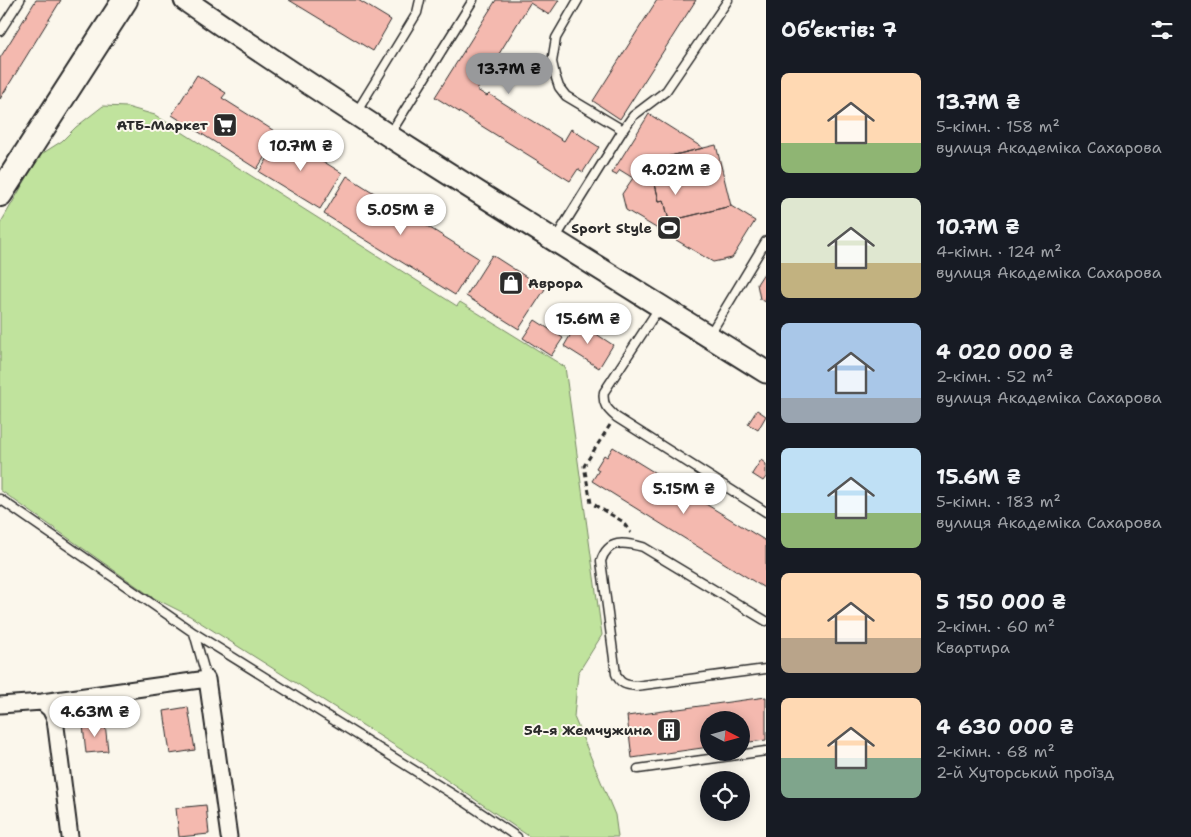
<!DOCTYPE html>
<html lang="uk">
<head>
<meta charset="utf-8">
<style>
	body { margin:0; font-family:"Shantell Sans",sans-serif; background:#242831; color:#f1f3f6; height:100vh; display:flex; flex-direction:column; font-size:19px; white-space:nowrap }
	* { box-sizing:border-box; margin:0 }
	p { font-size:16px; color:#9ea1a6 }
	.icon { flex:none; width:28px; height:28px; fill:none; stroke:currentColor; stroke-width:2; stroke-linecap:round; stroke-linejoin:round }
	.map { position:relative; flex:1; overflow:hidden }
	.side { display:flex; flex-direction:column; background:#171b24; width:425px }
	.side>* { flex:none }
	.needle { width:32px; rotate:96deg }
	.buttons { position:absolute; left:700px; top:711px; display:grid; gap:10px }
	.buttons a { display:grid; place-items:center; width:50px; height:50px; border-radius:50%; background:#171b24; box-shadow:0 2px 12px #0003; font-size:25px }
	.price { position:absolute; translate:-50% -42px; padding:0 11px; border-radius:18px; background:#fff; color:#222; font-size:16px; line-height:32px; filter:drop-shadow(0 1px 2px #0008) }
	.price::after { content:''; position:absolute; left:50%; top:30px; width:15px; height:11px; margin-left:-8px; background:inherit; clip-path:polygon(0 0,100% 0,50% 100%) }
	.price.active { background:#98999b; color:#111 }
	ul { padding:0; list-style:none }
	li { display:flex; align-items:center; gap:15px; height:125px; padding:0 15px }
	li span { display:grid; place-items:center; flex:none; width:140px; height:100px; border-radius:8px; color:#555 }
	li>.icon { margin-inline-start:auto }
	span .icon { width:60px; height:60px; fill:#fffc; stroke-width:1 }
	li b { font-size:21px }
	h2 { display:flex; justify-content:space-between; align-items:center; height:60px; padding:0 15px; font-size:21px }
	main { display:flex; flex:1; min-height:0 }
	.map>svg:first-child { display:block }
	.green { fill:#c0e39d; stroke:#768764 }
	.building { fill:#f4b9af; stroke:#2b2b2b }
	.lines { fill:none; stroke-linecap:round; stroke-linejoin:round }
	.lane-casing { stroke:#2b2b2b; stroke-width:11 }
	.street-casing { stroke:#2b2b2b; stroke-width:19 }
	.secondary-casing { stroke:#2b2b2b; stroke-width:25 }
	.primary-casing { stroke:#2b2b2b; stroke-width:28 }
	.path { stroke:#2b2b2b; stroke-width:3; stroke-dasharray:5 4; stroke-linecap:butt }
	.lane { stroke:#fbf7ec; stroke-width:8 }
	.street { stroke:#fbf7ec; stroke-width:15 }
	.secondary { stroke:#fbf7ec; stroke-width:21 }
	.primary { stroke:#fbf7ec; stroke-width:24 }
	.labels { text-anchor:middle; stroke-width:4; stroke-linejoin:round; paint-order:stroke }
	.poi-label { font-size:14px; font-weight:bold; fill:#2b2b2b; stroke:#fbf7ec; text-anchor:end }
</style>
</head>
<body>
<main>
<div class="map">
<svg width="766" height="837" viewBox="0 0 766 837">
	<rect width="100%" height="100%" fill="#fbf7ec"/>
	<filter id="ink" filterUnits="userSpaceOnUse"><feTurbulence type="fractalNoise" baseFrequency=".02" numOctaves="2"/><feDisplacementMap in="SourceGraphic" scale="10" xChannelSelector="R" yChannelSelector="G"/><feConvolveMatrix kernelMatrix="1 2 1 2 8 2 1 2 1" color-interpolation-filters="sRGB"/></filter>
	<g filter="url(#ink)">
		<path class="green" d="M 103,106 L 127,107 L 155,115 L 457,306 L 460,302 L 565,367 L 602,635 L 578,673 L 574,717 L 615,815 L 618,837 L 530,837 L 413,757 L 190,616 L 152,597 L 0,490 L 0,224 L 40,155 L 62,141 L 76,127 Z"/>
		<path class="building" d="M 36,0 L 61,0 L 0,99 L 0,58 Z
			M 289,0 L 358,0 L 391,20 L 373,51 Z
			M 496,0 L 559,0 L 549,15 L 530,3 L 477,90 L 487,96 L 489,94 L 564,141 L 571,129 L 599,147 L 583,172 L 578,169 L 570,181 L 435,97 Z
			M 657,0 L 696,0 L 620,119 L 593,101 Z
			M 197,75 L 226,93 L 222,98 L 279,134 L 257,169 L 172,115 Z
			M 649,114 L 703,148 L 654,160 L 659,183 L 655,184 L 659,201 L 664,200 L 669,221 L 731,206 L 755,221 L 732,258 L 713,262 L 626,210 L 622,194 L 633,178 L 620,170 L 616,175 L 612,173 Z
			M 282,136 L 342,173 L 320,209 L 259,172 Z
			M 716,145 L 731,206 L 669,221 L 664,200 L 659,201 L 655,184 L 659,183 L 654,160 Z
			M 347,176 L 478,258 L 455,295 L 324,214 Z
			M 492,255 L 545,289 L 519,329 L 466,296 Z
			M 766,270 L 766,302 L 760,299 L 757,284 Z
			M 535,320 L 563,338 L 551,356 L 523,338 Z
			M 578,322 L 613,345 L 599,368 L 564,346 Z
			M 757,410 L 766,416 L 758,430 L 748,424 Z
			M 613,447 L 766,541 L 766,589 L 592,481 L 599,470 L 596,468 L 604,455 L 607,457 Z
			M 761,460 L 766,464 L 766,477 L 763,481 L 752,474 Z
			M 766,697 L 766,740 L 741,743 L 741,720 L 709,720 L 709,747 L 632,758 L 627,716 Z
			M 188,707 L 195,750 L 170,754 L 164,711 Z
			M 105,723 L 108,751 L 86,753 L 83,725 Z
			M 206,805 L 209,834 L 179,837 L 176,808 Z"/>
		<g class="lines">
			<defs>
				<path id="lane" d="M 578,0 L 556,38 L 552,62 L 555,75 L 559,87 L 566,96 L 623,130
					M 0,31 L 20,0
					M 356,113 L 417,13 L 420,0
					M 390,134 L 473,0
					M 555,239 L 623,130 L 633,116 L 666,91 L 728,0
					M 659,308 L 604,392 C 602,404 607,409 616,417 L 766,512
					M 710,334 L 766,241
					M 0,499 L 194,633 L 465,802 L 517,837
					M 766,621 L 643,547 C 624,542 608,539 601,561 L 616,674 C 620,684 626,685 636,686 L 766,669
					M 194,633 L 207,679
					M 638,769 L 766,751"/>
				<path id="street" d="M 42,702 L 50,709 L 55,719 L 70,837
					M 0,705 L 42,702 L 207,679 L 229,837"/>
				<path id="secondary" d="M 185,0 C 374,131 571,250 766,372"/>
				<path id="primary" d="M 0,194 L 125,0"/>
			</defs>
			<use href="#lane" class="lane-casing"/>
			<use href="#street" class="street-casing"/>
			<use href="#secondary" class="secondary-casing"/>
			<use href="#primary" class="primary-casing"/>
			<path class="path" d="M 610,425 L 584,466 L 591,503 L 622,521 L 631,533"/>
			<use href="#lane" class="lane"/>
			<use href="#street" class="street"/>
			<use href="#secondary" class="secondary"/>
			<use href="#primary" class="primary"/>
		</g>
	</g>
	<defs>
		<symbol id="supermarket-square" viewBox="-11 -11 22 22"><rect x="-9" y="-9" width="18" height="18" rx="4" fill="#2b2b2b" stroke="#fbf7ec"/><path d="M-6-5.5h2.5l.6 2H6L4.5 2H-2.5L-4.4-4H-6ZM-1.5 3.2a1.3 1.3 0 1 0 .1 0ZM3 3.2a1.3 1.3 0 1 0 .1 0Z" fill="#fff"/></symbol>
		<symbol id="stadium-square" viewBox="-11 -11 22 22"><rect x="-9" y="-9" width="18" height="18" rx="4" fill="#2b2b2b" stroke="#fbf7ec"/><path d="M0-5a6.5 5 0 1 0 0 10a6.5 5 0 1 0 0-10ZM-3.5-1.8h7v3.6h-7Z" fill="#fff"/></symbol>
		<symbol id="shop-square" viewBox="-11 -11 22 22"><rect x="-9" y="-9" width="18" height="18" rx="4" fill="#2b2b2b" stroke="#fbf7ec"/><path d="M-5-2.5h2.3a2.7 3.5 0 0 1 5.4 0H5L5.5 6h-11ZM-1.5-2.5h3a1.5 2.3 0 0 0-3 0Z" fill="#fff"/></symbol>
		<symbol id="building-square" viewBox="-11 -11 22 22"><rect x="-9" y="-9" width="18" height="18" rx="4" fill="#2b2b2b" stroke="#fbf7ec"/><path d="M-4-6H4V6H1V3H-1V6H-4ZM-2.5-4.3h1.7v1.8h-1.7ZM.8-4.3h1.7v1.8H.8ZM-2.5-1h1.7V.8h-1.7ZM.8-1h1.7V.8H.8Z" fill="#fff"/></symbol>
	</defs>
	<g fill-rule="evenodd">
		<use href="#supermarket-square" x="211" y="111" width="28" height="28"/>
		<use href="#stadium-square" x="655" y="214" width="28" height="28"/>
		<use href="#shop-square" x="497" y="269" width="28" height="28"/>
		<use href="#building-square" x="655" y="716" width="28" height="28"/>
	</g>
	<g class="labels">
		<g class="poi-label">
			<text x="208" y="130">АТБ-Маркет</text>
			<text x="652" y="233">Sport Style</text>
			<text x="528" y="288" text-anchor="start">Аврора</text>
			<text x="652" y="735">54-я Жемчужина</text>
		</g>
	</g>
</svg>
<div class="buttons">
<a><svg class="needle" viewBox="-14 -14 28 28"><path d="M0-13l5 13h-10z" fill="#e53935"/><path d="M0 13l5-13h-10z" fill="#9ea1a6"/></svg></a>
<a><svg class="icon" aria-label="locate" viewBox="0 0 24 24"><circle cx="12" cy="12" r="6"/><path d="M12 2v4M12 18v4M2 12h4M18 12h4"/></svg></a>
</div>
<b class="price active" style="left:509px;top:95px">13.7M ₴</b>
<b class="price" style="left:301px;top:172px">10.7M ₴</b>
<b class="price" style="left:676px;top:196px">4.02M ₴</b>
<b class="price" style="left:401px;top:236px">5.05M ₴</b>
<b class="price" style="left:588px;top:345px">15.6M ₴</b>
<b class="price" style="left:684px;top:515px">5.15M ₴</b>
<b class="price" style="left:95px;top:738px">4.63M ₴</b>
</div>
<section class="side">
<h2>Об’єктів: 7<svg class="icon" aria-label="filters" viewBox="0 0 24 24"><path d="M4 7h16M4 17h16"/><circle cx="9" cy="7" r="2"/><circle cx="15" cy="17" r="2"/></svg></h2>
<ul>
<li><span style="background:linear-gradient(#ffd9b3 70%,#8fb573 0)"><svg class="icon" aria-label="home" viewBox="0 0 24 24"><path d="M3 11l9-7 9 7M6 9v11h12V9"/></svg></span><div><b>13.7M ₴</b><p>5-кімн. · 158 m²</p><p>вулиця Академіка Сахарова</p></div></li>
<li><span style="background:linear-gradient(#dfe7d0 65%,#c2b280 0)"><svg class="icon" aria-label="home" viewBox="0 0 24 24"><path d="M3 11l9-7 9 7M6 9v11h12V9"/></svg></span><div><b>10.7M ₴</b><p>4-кімн. · 124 m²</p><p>вулиця Академіка Сахарова</p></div></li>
<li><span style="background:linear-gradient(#a9c7e8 75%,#9aa5b1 0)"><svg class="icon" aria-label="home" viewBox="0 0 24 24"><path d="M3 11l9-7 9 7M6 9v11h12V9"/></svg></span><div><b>4 020 000 ₴</b><p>2-кімн. · 52 m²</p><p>вулиця Академіка Сахарова</p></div></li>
<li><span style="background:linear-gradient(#bfe0f5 65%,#8fb573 0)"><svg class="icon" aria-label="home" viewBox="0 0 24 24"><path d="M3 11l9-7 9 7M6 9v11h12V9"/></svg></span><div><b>15.6M ₴</b><p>5-кімн. · 183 m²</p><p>вулиця Академіка Сахарова</p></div></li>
<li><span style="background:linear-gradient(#ffd9b3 65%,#b9a48a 0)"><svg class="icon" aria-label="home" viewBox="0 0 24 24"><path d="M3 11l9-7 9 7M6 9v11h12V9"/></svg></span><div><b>5 150 000 ₴</b><p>2-кімн. · 60 m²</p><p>Квартира</p></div></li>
<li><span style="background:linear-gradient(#ffd9b3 60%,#7fa58c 0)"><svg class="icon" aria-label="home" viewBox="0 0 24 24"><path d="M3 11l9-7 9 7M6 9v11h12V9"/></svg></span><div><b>4 630 000 ₴</b><p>2-кімн. · 68 m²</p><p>2-й Хуторський проїзд</p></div></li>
</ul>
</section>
</main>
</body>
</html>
